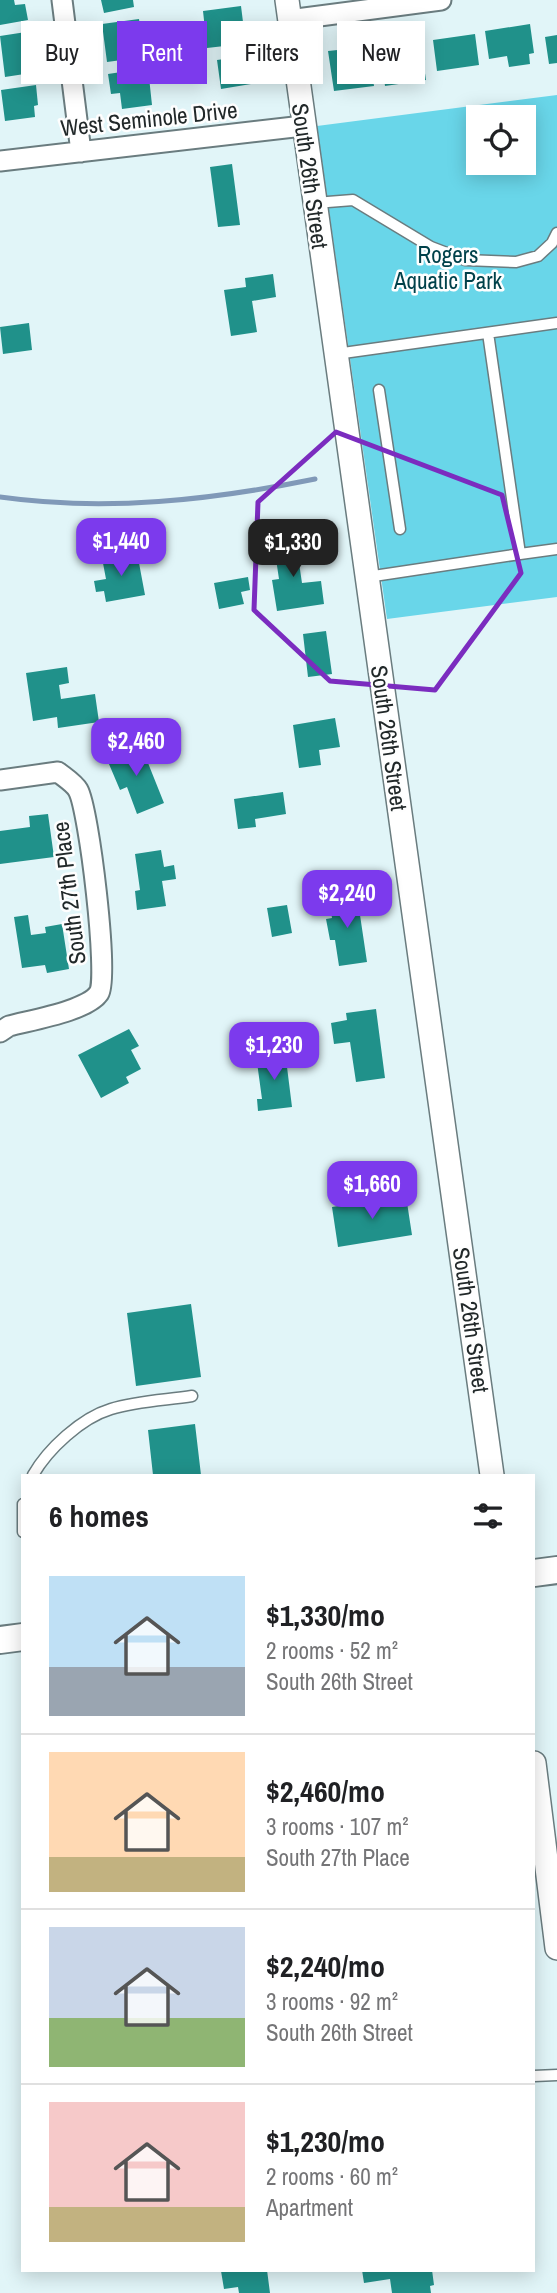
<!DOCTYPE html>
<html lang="en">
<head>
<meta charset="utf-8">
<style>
	body { margin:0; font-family:"Archivo Narrow",sans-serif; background:#f2f2f2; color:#202124; height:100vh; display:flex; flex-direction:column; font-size:26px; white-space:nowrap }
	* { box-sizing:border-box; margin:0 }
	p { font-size:23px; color:#757577 }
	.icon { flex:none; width:38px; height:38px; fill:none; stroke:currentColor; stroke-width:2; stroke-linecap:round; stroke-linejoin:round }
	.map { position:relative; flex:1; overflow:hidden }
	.side { position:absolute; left:21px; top:1474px; width:514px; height:798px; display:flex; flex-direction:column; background:#fff; border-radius:0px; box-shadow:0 4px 18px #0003 }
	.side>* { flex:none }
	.guide { position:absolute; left:21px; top:21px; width:516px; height:63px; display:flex; gap:14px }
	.controls { position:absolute; left:466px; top:105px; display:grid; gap:14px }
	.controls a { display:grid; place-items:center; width:70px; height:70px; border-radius:0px; background:#fff; box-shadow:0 4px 18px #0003; font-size:35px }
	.price { position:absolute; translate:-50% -60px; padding:0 16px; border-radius:14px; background:#7c3aed; color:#fff; font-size:23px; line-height:46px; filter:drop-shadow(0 2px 4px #0008) }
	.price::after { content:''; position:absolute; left:50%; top:42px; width:21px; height:16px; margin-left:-10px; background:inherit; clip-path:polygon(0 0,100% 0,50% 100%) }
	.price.selected { background:#222; color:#fff }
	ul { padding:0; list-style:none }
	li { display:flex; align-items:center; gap:21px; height:175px; padding:0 28px }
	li+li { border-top:2px solid #e0e0e0 }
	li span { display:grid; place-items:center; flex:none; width:196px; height:140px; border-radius:0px; color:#555 }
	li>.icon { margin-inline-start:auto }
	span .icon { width:84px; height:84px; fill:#fffc; stroke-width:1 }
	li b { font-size:30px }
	h2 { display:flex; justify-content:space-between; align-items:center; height:84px; padding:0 28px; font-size:30px }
	.pill { padding:0 24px; border-radius:0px; background:#fff; box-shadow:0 4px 18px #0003; font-size:24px; line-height:63px }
	.pill.selected { background:#7c3aed; color:#fff }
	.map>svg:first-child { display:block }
	.park { fill:#69d6e9; fill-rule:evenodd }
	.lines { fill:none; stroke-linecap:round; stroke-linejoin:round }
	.stream { stroke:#8099b8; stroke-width:5 }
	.building { fill:#20918a }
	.service-casing { stroke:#6a7c7f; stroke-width:13 }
	.minor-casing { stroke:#6a7c7f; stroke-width:23 }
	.tertiary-casing { stroke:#6a7c7f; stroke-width:26 }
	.secondary-casing { stroke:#6a7c7f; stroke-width:30 }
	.service { stroke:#fff; stroke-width:10 }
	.minor { stroke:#fff; stroke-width:19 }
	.tertiary { stroke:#fff; stroke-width:23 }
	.secondary { stroke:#fff; stroke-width:26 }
	.marked { fill:none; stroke:#7b2cbf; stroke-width:5; stroke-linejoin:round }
	.labels { text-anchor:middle; stroke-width:5; stroke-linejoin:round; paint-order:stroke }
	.street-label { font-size:23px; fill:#212829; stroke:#fefefe }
	.park-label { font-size:23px; fill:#00414a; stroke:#fefefe }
</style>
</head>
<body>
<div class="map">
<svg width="557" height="2293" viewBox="0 0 557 2293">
	<rect width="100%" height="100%" fill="#e1f5f8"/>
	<path class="park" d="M 557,95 L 557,597 L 387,619 L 317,126 ZM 478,117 L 523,117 L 523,163 L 478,163 Z"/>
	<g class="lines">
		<path class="stream" d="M 0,497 C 106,512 212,500 315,479"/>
	</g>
	<path class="building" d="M 0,0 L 14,0 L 15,5 L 25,4 L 28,20 L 0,25 Z
		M 101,0 L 133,0 L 134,7 L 104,13 Z
		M 241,6 L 244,30 L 240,31 L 242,44 L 207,48 L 203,11 Z
		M 139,19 L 144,57 L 107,62 L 102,24 Z
		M 530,24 L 534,53 L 529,54 L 530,64 L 509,67 L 507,56 L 489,59 L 485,31 Z
		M 26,32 L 31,73 L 5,77 L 0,36 Z
		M 475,34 L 479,65 L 437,71 L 433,40 Z
		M 557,35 L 557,63 L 549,64 L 545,37 Z
		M 420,39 L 426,80 L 385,86 L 381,55 L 402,52 L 400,42 Z
		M 347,49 L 348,60 L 370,57 L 374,86 L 334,91 L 328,51 Z
		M 247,56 L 251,84 L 221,89 L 217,60 Z
		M 148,68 L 152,105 L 122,109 L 120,93 L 111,94 L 108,74 Z
		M 36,85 L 38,105 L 34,106 L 35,117 L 5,121 L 1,90 Z
		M 232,164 L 240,225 L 218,227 L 210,167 Z
		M 273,274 L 276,297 L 252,301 L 257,332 L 231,336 L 224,290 L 246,287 L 245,278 Z
		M 29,323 L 32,350 L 3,354 L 0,327 Z
		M 295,536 L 302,583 L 321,581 L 324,604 L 277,611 L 272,580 L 279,579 L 273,539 Z
		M 130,552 L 133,564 L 139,563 L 145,595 L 106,602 L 104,591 L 96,592 L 94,581 L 106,579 L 102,558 Z
		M 248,577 L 250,590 L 241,592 L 244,604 L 219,609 L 214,583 Z
		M 326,631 L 332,674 L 308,677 L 303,634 Z
		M 67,667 L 69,683 L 59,685 L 61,699 L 95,694 L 99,722 L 58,728 L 57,717 L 33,721 L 26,673 Z
		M 335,718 L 340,747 L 319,750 L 321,765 L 299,768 L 293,725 Z
		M 140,743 L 164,803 L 137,814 L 127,787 L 120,790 L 106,757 Z
		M 283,792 L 286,814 L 255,819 L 256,827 L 238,829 L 234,799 Z
		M 48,814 L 54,857 L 0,864 L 0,831 L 30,827 L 29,816 Z
		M 161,850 L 164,867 L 174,865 L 176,879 L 162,881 L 166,906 L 137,910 L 135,891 L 140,890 L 135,854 Z
		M 357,895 L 367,962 L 339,966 L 335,940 L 330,940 L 326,919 L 332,918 L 329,899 Z
		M 287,905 L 292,933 L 272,937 L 267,908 Z
		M 28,915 L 31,935 L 46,933 L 45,927 L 62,924 L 69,969 L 47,973 L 45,965 L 22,968 L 14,917 Z
		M 376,1009 L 385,1078 L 356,1082 L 350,1042 L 334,1044 L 331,1023 L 347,1020 L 346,1013 Z
		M 129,1029 L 139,1046 L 131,1050 L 141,1069 L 126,1077 L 129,1083 L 101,1098 L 78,1055 Z
		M 285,1051 L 292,1107 L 258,1111 L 257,1099 L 262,1099 L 256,1055 Z
		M 406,1196 L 412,1235 L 338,1247 L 332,1207 Z
		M 191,1304 L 201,1377 L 136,1386 L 127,1313 Z
		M 195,1424 L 201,1475 L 153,1475 L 148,1430 Z
		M 235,2270 L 267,2270 L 270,2293 L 239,2293 L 238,2287 L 224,2289 L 221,2271 Z
		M 362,2270 L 432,2270 L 434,2285 L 430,2286 L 431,2293 L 392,2293 L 390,2279 L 364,2283 Z"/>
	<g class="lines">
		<defs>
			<path id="service" d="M 315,203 L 353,200 L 431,247 L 465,260 L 516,262 L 538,256 L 552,243 L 557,233
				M 336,354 L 557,323
				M 379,390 L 400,529
				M 520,554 L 557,549
				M 367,577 L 520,554 L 488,333
				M 33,1475 C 48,1449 81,1418 111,1409 C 136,1401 166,1400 192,1396
				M 23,1504 L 23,1532
				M 534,2076 L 557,2075"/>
			<path id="minor" d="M 62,0 L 81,152
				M 289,20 L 441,0
				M 0,161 L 303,126
				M 0,780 L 58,772 C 64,777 74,783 78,790 C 89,809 109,977 99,993 C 87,1011 31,1020 9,1026 L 0,1032"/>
			<path id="tertiary" d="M 287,0 L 492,1475
				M 534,1763 L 557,1948"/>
			<path id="secondary" d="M 534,1573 L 557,1570
				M 0,1640 L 23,1637"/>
		</defs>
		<use href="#service" class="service-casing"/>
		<use href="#minor" class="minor-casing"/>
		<use href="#tertiary" class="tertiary-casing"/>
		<use href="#secondary" class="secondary-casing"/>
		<use href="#service" class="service"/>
		<use href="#minor" class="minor"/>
		<use href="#tertiary" class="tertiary"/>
		<use href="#secondary" class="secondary"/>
	</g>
	<path class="marked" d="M 336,432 L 502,495 L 521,573 L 435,690 L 330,681 L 254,610 L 258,502 Z"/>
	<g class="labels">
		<g class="street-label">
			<text transform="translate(149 119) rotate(-6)" y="8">West Seminole Drive</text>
			<text transform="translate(310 176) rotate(82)" y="8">South 26th Street</text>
			<text transform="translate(389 738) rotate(82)" y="8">South 26th Street</text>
			<text transform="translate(69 893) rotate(-97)" y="8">South 27th Place</text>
			<text transform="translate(471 1320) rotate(82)" y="8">South 26th Street</text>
		</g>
		<g class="park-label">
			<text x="448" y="263">Rogers<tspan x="448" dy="26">Aquatic Park</tspan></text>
		</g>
	</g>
</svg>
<div class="controls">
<a><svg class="icon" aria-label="locate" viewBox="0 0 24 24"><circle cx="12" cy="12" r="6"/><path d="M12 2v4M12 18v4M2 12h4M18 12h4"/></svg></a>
</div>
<b class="price" style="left:121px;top:578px">$1,440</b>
<b class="price selected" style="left:293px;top:579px">$1,330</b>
<b class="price" style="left:136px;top:778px">$2,460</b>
<b class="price" style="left:347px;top:930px">$2,240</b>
<b class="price" style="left:274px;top:1082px">$1,230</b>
<b class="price" style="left:372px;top:1221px">$1,660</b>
<div class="guide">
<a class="pill">Buy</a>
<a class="pill selected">Rent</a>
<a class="pill">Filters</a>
<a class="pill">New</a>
</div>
<section class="side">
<h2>6 homes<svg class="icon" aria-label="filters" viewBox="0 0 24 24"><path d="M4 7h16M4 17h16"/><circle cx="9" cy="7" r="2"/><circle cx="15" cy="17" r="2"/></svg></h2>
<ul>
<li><span style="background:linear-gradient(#bfe0f5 65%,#9aa5b1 0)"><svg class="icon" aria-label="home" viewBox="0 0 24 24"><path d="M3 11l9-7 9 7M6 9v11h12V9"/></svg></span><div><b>$1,330/mo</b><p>2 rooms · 52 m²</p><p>South 26th Street</p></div></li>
<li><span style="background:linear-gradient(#ffd9b3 75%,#c2b280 0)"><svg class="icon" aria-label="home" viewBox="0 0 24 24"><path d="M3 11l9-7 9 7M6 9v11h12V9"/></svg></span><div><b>$2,460/mo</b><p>3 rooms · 107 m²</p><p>South 27th Place</p></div></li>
<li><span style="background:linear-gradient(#c9d6e8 65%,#8fb573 0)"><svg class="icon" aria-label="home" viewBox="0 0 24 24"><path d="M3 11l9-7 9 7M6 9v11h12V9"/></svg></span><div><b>$2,240/mo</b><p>3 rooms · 92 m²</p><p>South 26th Street</p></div></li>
<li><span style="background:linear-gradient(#f6c9c9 75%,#c2b280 0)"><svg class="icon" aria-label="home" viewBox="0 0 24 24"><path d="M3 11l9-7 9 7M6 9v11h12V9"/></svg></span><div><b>$1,230/mo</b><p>2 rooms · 60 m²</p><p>Apartment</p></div></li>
</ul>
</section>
</div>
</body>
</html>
